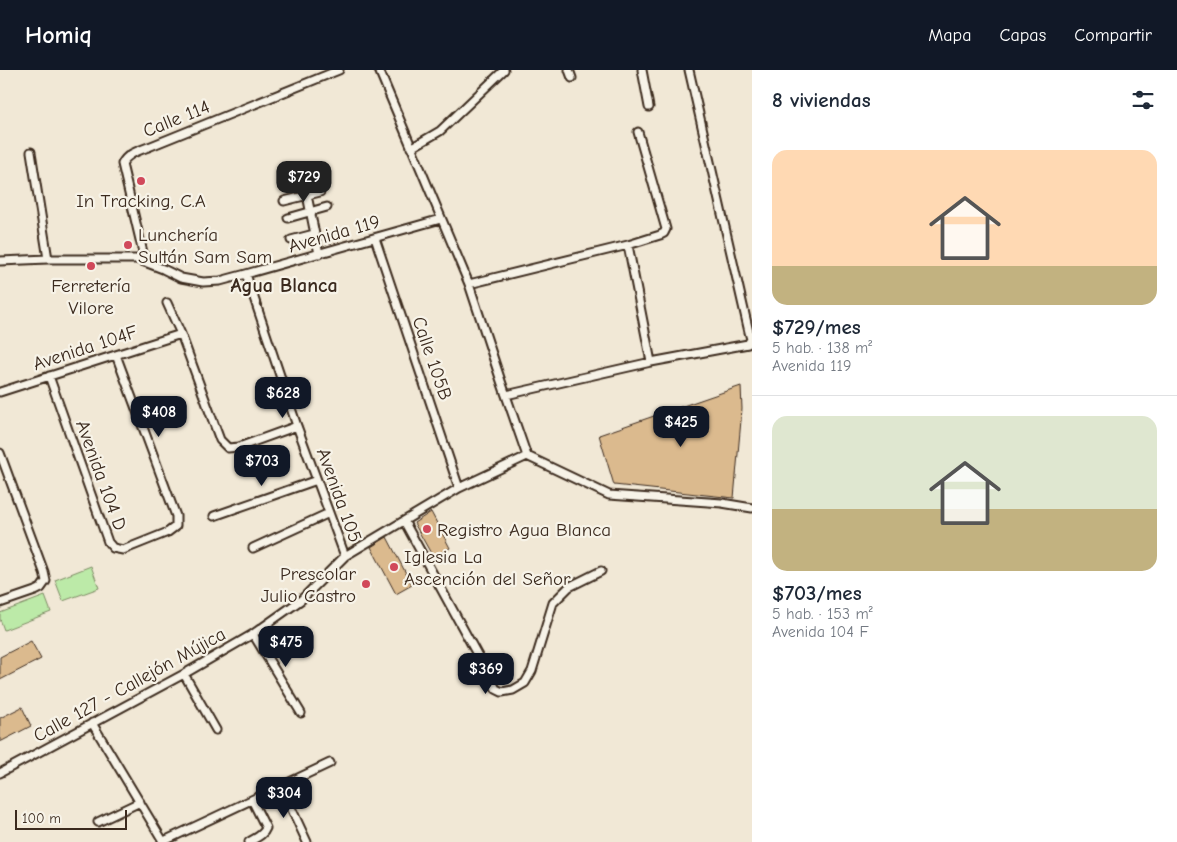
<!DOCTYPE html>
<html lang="es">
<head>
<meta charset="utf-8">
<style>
	body { margin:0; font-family:"Comic Neue",sans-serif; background:#f2f2f3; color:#1f2937; height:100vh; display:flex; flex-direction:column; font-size:19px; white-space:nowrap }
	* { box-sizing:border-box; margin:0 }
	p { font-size:16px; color:#747a83 }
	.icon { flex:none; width:28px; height:28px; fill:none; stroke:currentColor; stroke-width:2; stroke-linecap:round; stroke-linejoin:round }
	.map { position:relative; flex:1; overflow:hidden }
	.side { display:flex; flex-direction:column; background:#fff; width:425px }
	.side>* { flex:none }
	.scale { position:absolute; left:15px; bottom:12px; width:112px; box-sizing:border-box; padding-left:5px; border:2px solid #3b2a1e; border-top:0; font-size:14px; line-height:18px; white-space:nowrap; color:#3b2a1e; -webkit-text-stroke:4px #f7f3e8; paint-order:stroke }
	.price { position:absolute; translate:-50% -42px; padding:0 11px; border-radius:10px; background:#111827; color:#fff; font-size:16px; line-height:32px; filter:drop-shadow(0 1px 2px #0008) }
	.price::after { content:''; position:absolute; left:50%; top:30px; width:15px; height:11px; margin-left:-8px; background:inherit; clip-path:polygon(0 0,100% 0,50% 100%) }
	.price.on { background:#222; color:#fff }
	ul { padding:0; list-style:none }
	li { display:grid; align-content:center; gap:10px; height:265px; padding:0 20px }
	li+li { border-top:1px solid #e0e1e3 }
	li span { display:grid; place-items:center; height:155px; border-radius:15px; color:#555 }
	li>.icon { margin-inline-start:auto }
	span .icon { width:90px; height:90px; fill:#fffc; stroke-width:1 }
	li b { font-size:21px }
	h2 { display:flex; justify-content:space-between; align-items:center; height:60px; padding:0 20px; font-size:21px }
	header { display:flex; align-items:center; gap:30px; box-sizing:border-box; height:70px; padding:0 25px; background:#111827; color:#fff }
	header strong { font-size:24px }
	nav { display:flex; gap:28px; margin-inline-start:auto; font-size:18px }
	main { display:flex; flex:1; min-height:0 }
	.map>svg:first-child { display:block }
	.green { fill:#bceaa8; stroke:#7c8a63 }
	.building { fill:#dbba8e; stroke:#3b2a1e }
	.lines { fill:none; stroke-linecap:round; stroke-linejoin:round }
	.minor-casing { stroke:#3b2a1e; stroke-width:11 }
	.minor { stroke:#f7f3e8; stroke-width:7 }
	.poi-dot { fill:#d1495b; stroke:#f7f3e8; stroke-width:2 }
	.labels { text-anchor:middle; stroke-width:4.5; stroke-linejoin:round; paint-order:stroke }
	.street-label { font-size:19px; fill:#3b2a1e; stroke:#f7f3e8 }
	.poi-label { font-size:19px; fill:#3b2a1e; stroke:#f7f3e8; text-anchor:start }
	.neighbourhood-label { font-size:20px; font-weight:bold; fill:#3b2a1e; stroke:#f7f3e8 }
</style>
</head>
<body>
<header>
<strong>Homiq</strong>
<nav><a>Mapa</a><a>Capas</a><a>Compartir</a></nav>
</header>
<main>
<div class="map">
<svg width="752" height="772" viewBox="0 0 752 772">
	<rect width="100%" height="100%" fill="#f1e8d6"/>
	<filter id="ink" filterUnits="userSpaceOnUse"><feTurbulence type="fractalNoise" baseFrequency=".02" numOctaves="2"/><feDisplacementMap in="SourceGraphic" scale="10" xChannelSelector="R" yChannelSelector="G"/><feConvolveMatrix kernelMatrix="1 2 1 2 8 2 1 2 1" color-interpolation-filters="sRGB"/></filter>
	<g filter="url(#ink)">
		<path class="green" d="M 91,496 L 99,518 L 63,531 L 55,510 Z
			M 45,526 L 51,542 L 4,560 L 0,549 L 0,543 Z"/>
		<path class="building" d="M 741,316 L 742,339 L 734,428 L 614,415 L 599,365 Z
			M 431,442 L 450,478 L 433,487 L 414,453 Z
			M 387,467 L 412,515 L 396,524 L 371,477 Z
			M 31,571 L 41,589 L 0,610 L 0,587 Z
			M 22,637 L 31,656 L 0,672 L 0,648 Z"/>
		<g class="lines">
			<defs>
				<path id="minor" d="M 379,0 L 469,214 L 501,311 L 527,386
					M 569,0 L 572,8
					M 642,0 L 649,37
					M 411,78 L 440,61 L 504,0
					M 31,82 L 48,189
					M 307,125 L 319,184
					M 284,131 L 320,122
					M 288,148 L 327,137
					M 375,168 L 459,418
					M 291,170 L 314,164
					M 628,175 L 660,165 L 664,163 L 666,159 L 638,62
					M 0,191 L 48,189 L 137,189 L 163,199 L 181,208 L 203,212 L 220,211 L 246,204 L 441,149
					M 145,191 L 122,94 C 127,83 141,80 151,76 L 339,0
					M 246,204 L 297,356 L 345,486
					M 469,214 L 628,175 L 651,292
					M 167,233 L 181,264 L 220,370 L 228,378 L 239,377 L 297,356
					M 49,306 L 108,472 L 113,478 L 123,480 L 168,462 L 176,456 L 176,446 L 116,285
					M 0,322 L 181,264
					M 506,325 L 651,292 L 748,274 L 751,269 L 749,262 L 689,0
					M 0,383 L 44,502 L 46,511 L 41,518 L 35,521 L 0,533
					M 214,446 L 317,410
					M 404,451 L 496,619 L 502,622 L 513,620 L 525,613 L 532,601 L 553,533 L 569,517 L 601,501
					M 253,478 L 329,443
					M 253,564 L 301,643
					M 184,604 L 216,660
					M 92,653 L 163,771
					M 0,703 L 184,604 L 253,564 L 301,530 L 345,486 L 459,418 L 527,386 L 609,425 L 722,433 L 752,438
					M 281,716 L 307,772
					M 98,752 L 140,732
					M 162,772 L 330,693
					M 249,772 C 255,768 263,766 266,758 L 252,730"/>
			</defs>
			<use href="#minor" class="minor-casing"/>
			<use href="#minor" class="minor"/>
		</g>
	</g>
	<g class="poi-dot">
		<circle cx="141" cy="111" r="5"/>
		<circle cx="128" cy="175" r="5"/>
		<circle cx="91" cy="196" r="5"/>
		<circle cx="427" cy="459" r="5"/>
		<circle cx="394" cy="497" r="5"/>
		<circle cx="366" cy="514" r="5"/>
	</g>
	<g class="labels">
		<g class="street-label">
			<text transform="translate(176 48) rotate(-22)" y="7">Calle 114</text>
			<text transform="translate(334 163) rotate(-16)" y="7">Avenida 119</text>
			<text transform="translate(85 277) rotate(-18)" y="7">Avenida 104F</text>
			<text transform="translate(433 288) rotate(71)" y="7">Calle 105B</text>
			<text transform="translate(102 405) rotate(70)" y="7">Avenida 104 D</text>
			<text transform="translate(340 425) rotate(70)" y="7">Avenida 105</text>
			<text transform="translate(129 614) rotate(-29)" y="7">Calle 127 - Callejón Mújica</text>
		</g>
		<g class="poi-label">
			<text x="141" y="137" text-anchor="middle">In Tracking, C.A</text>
			<text x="138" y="171">Lunchería<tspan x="138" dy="22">Sultán Sam Sam</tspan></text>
			<text x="91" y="222" text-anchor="middle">Ferretería<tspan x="91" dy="22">Vilore</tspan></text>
			<text x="437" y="466">Registro Agua Blanca</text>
			<text x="404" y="493">Iglesia La<tspan x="404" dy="22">Ascención del Señor</tspan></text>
			<text x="356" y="510" text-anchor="end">Prescolar<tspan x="356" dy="22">Julio Castro</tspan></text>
		</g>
		<g class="neighbourhood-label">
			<text x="284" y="222">Agua Blanca</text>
		</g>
	</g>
</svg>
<div class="scale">100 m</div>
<b class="price on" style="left:304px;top:133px">$729</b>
<b class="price" style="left:283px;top:349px">$628</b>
<b class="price" style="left:159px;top:368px">$408</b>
<b class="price" style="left:681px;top:378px">$425</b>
<b class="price" style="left:262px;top:417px">$703</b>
<b class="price" style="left:286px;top:598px">$475</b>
<b class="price" style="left:486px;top:625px">$369</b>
<b class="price" style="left:284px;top:749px">$304</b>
</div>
<section class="side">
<h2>8 viviendas<svg class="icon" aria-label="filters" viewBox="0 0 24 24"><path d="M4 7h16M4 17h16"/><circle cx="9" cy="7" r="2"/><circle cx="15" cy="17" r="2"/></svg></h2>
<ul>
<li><span style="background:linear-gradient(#ffd9b3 75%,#c2b280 0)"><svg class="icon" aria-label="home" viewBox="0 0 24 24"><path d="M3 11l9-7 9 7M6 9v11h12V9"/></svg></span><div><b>$729/mes</b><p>5 hab. · 138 m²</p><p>Avenida 119</p></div></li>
<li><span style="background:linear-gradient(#dfe7d0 60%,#c2b280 0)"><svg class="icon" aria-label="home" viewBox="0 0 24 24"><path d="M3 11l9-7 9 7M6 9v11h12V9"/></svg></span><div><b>$703/mes</b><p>5 hab. · 153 m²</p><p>Avenida 104 F</p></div></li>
</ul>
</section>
</main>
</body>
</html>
